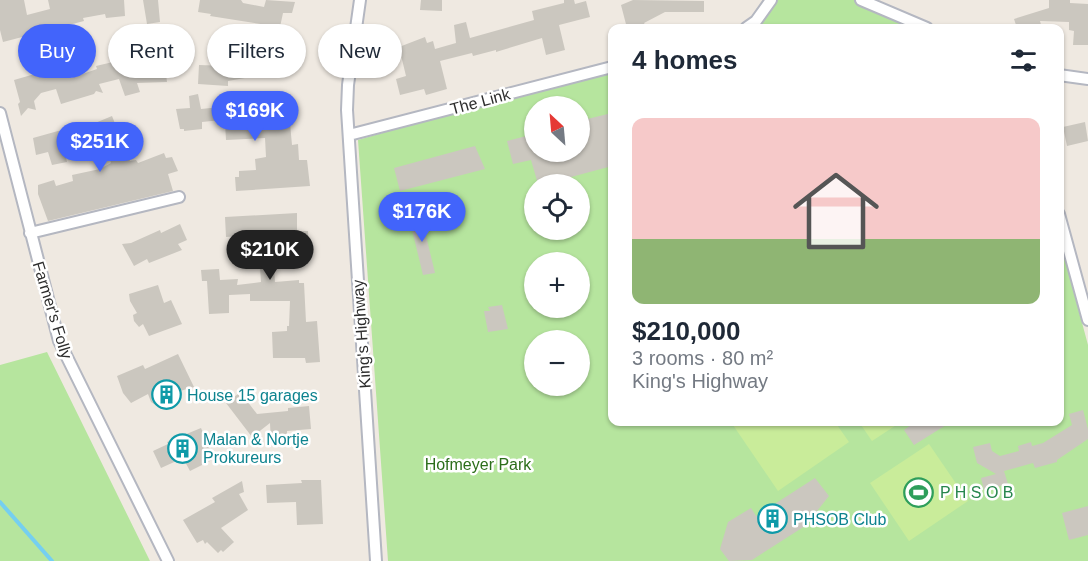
<!DOCTYPE html>
<html lang="en">
<head>
<meta charset="utf-8">
<style>
	body { margin:0; font-family:Arial,sans-serif; background:#f6f6f7; color:#1f2937; height:100vh; display:flex; flex-direction:column; font-size:22px; white-space:nowrap }
	* { box-sizing:border-box; margin:0 }
	p { font-size:20px; color:#747a83 }
	.icon { flex:none; width:33px; height:33px; fill:none; stroke:currentColor; stroke-width:2; stroke-linecap:round; stroke-linejoin:round }
	.map { position:relative; flex:1; overflow:hidden }
	.drawer { position:absolute; left:608px; top:24px; width:456px; height:402px; display:flex; flex-direction:column; background:#fff; border-radius:12px; box-shadow:0 2px 4px #0004 }
	.drawer>* { flex:none }
	.top-card { position:absolute; left:18px; top:24px; width:500px; height:54px; display:flex; gap:12px }
	.needle { width:39px; rotate:334deg }
	.tools { position:absolute; left:524px; top:96px; display:grid; gap:12px }
	.tools a { display:grid; place-items:center; width:66px; height:66px; border-radius:50%; background:#fff; box-shadow:0 2px 4px #0004; font-size:30px }
	.price { position:absolute; translate:-50% -51px; padding:0 14px; border-radius:21px; background:#4264fb; color:#fff; font-size:20px; line-height:39px; filter:drop-shadow(0 2px 3px #0008) }
	.price::after { content:''; position:absolute; left:50%; top:36px; width:18px; height:14px; margin-left:-9px; background:inherit; clip-path:polygon(0 0,100% 0,50% 100%) }
	.price.current { background:#222; color:#fff }
	ul { padding:0; list-style:none }
	li { display:grid; align-content:center; gap:12px; height:318px; padding:0 24px }
	li+li { border-top:2px solid #e0e1e3 }
	li span { display:grid; place-items:center; height:186px; border-radius:12px; color:#555 }
	li>.icon { margin-inline-start:auto }
	span .icon { width:108px; height:108px; fill:#fffc; stroke-width:1 }
	li b { font-size:26px }
	h2 { display:flex; justify-content:space-between; align-items:center; height:72px; padding:0 24px; font-size:26px }
	.tag { padding:0 21px; border-radius:27px; background:#fff; box-shadow:0 2px 4px #0004; font-size:21px; line-height:54px }
	.tag.current { background:#4264fb; color:#fff }
	.map>svg:first-child { display:block }
	.green { fill:#b6e59e; fill-rule:evenodd }
	.pitch { fill:#c9ec9a }
	.lines { fill:none; stroke-linecap:round; stroke-linejoin:round }
	.stream { stroke:#75cff0; stroke-width:4 }
	.building { fill:#cbc7bf }
	.street-casing { stroke:#b4b7c1; stroke-width:14 }
	.street { stroke:#fff; stroke-width:10 }
	.labels { text-anchor:middle; stroke-width:5; stroke-linejoin:round; paint-order:stroke }
	.street-label { font-size:16px; fill:#2e2e2e; stroke:#fff }
	.culture-label { font-size:16px; fill:#0d838f; stroke:#fff; text-anchor:start }
	.park-label { font-size:16px; fill:#2c6e1b; stroke:#fff }
	.leisure-label { font-size:16px; fill:#27864d; stroke:#fff; text-anchor:start }
</style>
</head>
<body>
<div class="map">
<svg width="1088" height="561" viewBox="0 0 1088 561">
	<rect width="100%" height="100%" fill="#efe9e1"/>
	<path class="green" d="M 767,0 L 866,0 L 937,28 L 743,28 Z
		M 612,66 L 612,422 L 1059,422 L 1059,237 L 1088,345 L 1088,561 L 388,561 L 358,140 ZM 534,106 L 579,106 L 579,152 L 534,152 ZM 534,184 L 579,184 L 579,230 L 534,230 ZM 534,262 L 579,262 L 579,308 L 534,308 ZM 534,340 L 579,340 L 579,386 L 534,386 Z
		M 47,352 L 150,561 L 0,561 L 0,365 Z"/>
	<path class="pitch" d="M 737,422 L 835,422 L 849,442 L 778,491 L 733,425 Z
		M 859,422 L 901,422 L 872,441 Z
		M 929,444 L 968,501 L 909,541 L 870,483 Z"/>
	<g class="lines">
		<path class="stream" d="M 0,502 L 52,561"/>
	</g>
	<path class="building" d="M 0,0 L 24,0 L 27,15 L 50,9 L 48,0 L 124,0 L 125,16 L 106,18 L 105,14 L 83,18 L 84,21 L 3,42 L 0,30 Z
		M 143,0 L 158,0 L 160,22 L 147,24 Z
		M 200,0 L 241,0 L 243,3 L 264,7 L 266,0 L 295,2 L 292,13 L 283,13 L 280,27 L 210,16 L 211,14 L 198,12 Z
		M 421,0 L 442,0 L 442,11 L 420,10 Z
		M 564,0 L 574,0 L 575,4 L 586,1 L 590,17 L 559,25 L 565,50 L 546,55 L 542,38 L 496,52 L 496,50 L 473,56 L 472,53 L 440,61 L 447,89 L 426,95 L 424,89 L 400,95 L 396,79 L 406,76 L 399,47 L 425,37 L 427,43 L 433,41 L 435,49 L 456,43 L 454,25 L 466,22 L 470,38 L 534,20 L 532,11 L 564,3 Z
		M 633,0 L 704,1 L 704,12 L 665,12 L 644,23 L 647,28 L 627,28 L 621,5 Z
		M 1049,0 L 1070,0 L 1070,3 L 1088,4 L 1088,45 L 1073,45 L 1074,31 L 1069,30 L 1069,22 L 1040,21 L 1042,28 L 1017,28 L 1014,19 L 1049,8 Z
		M 157,45 L 163,47 L 167,82 L 137,83 L 140,92 L 125,96 L 119,79 L 99,84 L 103,93 L 96,91 L 94,94 L 61,104 L 56,89 L 41,93 L 34,101 L 36,110 L 28,108 L 21,116 L 18,104 L 20,102 L 14,80 L 66,65 L 71,78 L 97,69 L 96,66 L 134,57 L 133,48 Z
		M 276,57 L 278,72 L 228,81 L 228,86 L 198,84 L 199,65 L 227,66 Z
		M 198,94 L 201,109 L 267,102 L 268,104 L 282,103 L 283,124 L 290,123 L 292,145 L 298,144 L 299,160 L 307,160 L 310,186 L 236,191 L 235,177 L 239,177 L 239,171 L 256,170 L 255,159 L 266,157 L 265,138 L 226,140 L 225,123 L 221,123 L 221,120 L 202,122 L 202,129 L 184,131 L 184,129 L 180,129 L 176,109 L 190,108 L 189,96 Z
		M 612,113 L 612,166 L 545,184 L 538,184 L 531,160 L 513,164 L 507,141 L 534,134 L 534,152 L 579,152 L 579,121 Z
		M 112,116 L 130,161 L 136,160 L 138,163 L 164,153 L 166,158 L 172,157 L 178,171 L 168,174 L 173,191 L 48,221 L 38,194 L 38,185 L 54,180 L 56,186 L 73,181 L 72,175 L 100,169 L 111,163 L 105,141 L 85,146 L 84,143 L 64,149 L 67,162 L 52,165 L 48,152 L 36,155 L 33,138 L 58,131 L 83,128 Z
		M 1085,122 L 1088,141 L 1067,146 L 1063,127 Z
		M 475,146 L 485,169 L 400,191 L 394,168 Z
		M 420,211 L 435,273 L 423,275 L 408,213 Z
		M 297,213 L 297,231 L 308,231 L 309,251 L 273,253 L 275,282 L 299,280 L 299,283 L 304,283 L 306,322 L 317,321 L 320,362 L 306,363 L 305,358 L 273,358 L 272,332 L 287,331 L 287,326 L 289,326 L 290,301 L 250,301 L 250,294 L 229,295 L 229,313 L 209,314 L 207,281 L 202,281 L 201,270 L 219,269 L 220,280 L 238,279 L 237,285 L 261,282 L 259,254 L 253,255 L 251,235 L 226,237 L 225,217 Z
		M 180,224 L 187,240 L 178,244 L 182,250 L 149,263 L 147,259 L 134,266 L 122,244 L 131,243 L 160,230 L 161,233 Z
		M 158,285 L 164,303 L 171,300 L 182,324 L 149,336 L 143,324 L 139,327 L 134,321 L 133,315 L 137,313 L 130,301 L 129,294 Z
		M 502,305 L 508,329 L 488,332 L 484,311 L 490,311 L 488,307 Z
		M 178,354 L 194,387 L 180,391 L 182,394 L 157,406 L 151,402 L 148,394 L 131,403 L 123,393 L 117,376 L 143,365 L 145,369 Z
		M 238,394 L 244,403 L 247,401 L 257,414 L 288,411 L 288,408 L 309,406 L 311,429 L 287,431 L 287,442 L 271,443 L 270,423 L 252,437 L 226,403 Z
		M 1083,410 L 1088,429 L 1088,439 L 1057,460 L 1057,462 L 1035,468 L 1033,463 L 1004,471 L 1008,484 L 984,490 L 981,478 L 996,474 L 977,463 L 973,447 L 990,443 L 992,451 L 1000,456 L 1019,451 L 1018,446 L 1031,442 L 1032,446 L 1043,443 L 1072,425 L 1069,414 Z
		M 915,422 L 951,422 L 914,445 L 904,430 Z
		M 201,428 L 214,459 L 190,471 L 183,458 L 161,468 L 153,451 L 168,444 L 167,442 Z
		M 815,478 L 829,496 L 805,526 L 752,560 L 729,561 L 720,549 L 728,522 L 751,508 L 756,516 Z
		M 301,480 L 321,480 L 323,524 L 297,525 L 296,502 L 267,503 L 266,485 L 302,483 Z
		M 242,481 L 244,492 L 239,494 L 248,510 L 221,528 L 234,542 L 223,552 L 221,550 L 218,553 L 207,542 L 205,544 L 203,540 L 197,543 L 183,520 L 215,502 L 212,498 Z
		M 1088,506 L 1088,535 L 1069,540 L 1062,513 Z"/>
	<g class="lines">
		<defs>
			<path id="street" d="M 360,0 L 348,85 L 347,110 L 376,561
				M 861,0 L 927,28
				M 746,28 L 756,21 L 771,0
				M 1059,75 L 1088,79
				M 0,113 L 59,341 L 168,561
				M 349,135 L 612,67
				M 1059,214 L 1088,320
				M 30,233 L 179,197"/>
		</defs>
		<use href="#street" class="street-casing"/>
		<use href="#street" class="street"/>
	</g>
	<defs>
		<symbol id="building-ring" viewBox="-11 -11 22 22"><circle r="9.5" fill="#fff" stroke="#0f9aa8" stroke-width="1.5"/><path d="M-4-6H4V6H1V3H-1V6H-4ZM-2.5-4.3h1.7v1.8h-1.7ZM.8-4.3h1.7v1.8H.8ZM-2.5-1h1.7V.8h-1.7ZM.8-1h1.7V.8H.8Z" fill="#0f9aa8"/></symbol>
		<symbol id="stadium-ring" viewBox="-11 -11 22 22"><circle r="9.5" fill="#fff" stroke="#2e9e5b" stroke-width="1.5"/><path d="M0-5a6.5 5 0 1 0 0 10a6.5 5 0 1 0 0-10ZM-3.5-1.8h7v3.6h-7Z" fill="#2e9e5b"/></symbol>
	</defs>
	<g fill-rule="evenodd">
		<use href="#building-ring" x="150" y="378" width="33" height="33"/>
		<use href="#building-ring" x="166" y="432" width="33" height="33"/>
		<use href="#stadium-ring" x="902" y="476" width="33" height="33"/>
		<use href="#building-ring" x="756" y="502" width="33" height="33"/>
	</g>
	<g class="labels">
		<g class="street-label">
			<text transform="translate(480 101) rotate(-15)" y="6">The Link</text>
			<text transform="translate(53 310) rotate(73)" y="6">Farmer's Folly</text>
			<text transform="translate(361 334) rotate(-94)" y="6">King's Highway</text>
		</g>
		<g class="culture-label">
			<text x="187" y="401">House 15 garages</text>
			<text x="203" y="445">Malan &amp; Nortje<tspan x="203" dy="18">Prokureurs</tspan></text>
			<text x="793" y="525">PHSOB Club</text>
		</g>
		<g class="park-label">
			<text x="478" y="470">Hofmeyer Park</text>
		</g>
		<g class="leisure-label">
			<text x="940" y="498">P H S O B</text>
		</g>
	</g>
</svg>
<div class="tools">
<a><svg class="needle" viewBox="-14 -14 28 28"><path d="M0-13l5 13h-10z" fill="#e53935"/><path d="M0 13l5-13h-10z" fill="#747a83"/></svg></a>
<a><svg class="icon" aria-label="locate" viewBox="0 0 24 24"><circle cx="12" cy="12" r="6"/><path d="M12 2v4M12 18v4M2 12h4M18 12h4"/></svg></a>
<a>+</a>
<a>−</a>
</div>
<b class="price" style="left:255px;top:142px">$169K</b>
<b class="price" style="left:100px;top:173px">$251K</b>
<b class="price" style="left:422px;top:243px">$176K</b>
<b class="price current" style="left:270px;top:281px">$210K</b>
<div class="top-card">
<a class="tag current">Buy</a>
<a class="tag">Rent</a>
<a class="tag">Filters</a>
<a class="tag">New</a>
</div>
<section class="drawer">
<h2>4 homes<svg class="icon" aria-label="filters" viewBox="0 0 24 24"><path d="M4 7h16M4 17h16"/><circle cx="9" cy="7" r="2"/><circle cx="15" cy="17" r="2"/></svg></h2>
<ul>
<li><span style="background:linear-gradient(#f6c9c9 65%,#8fb573 0)"><svg class="icon" aria-label="home" viewBox="0 0 24 24"><path d="M3 11l9-7 9 7M6 9v11h12V9"/></svg></span><div><b>$210,000</b><p>3 rooms · 80 m²</p><p>King's Highway</p></div></li>
</ul>
</section>
</div>
</body>
</html>
